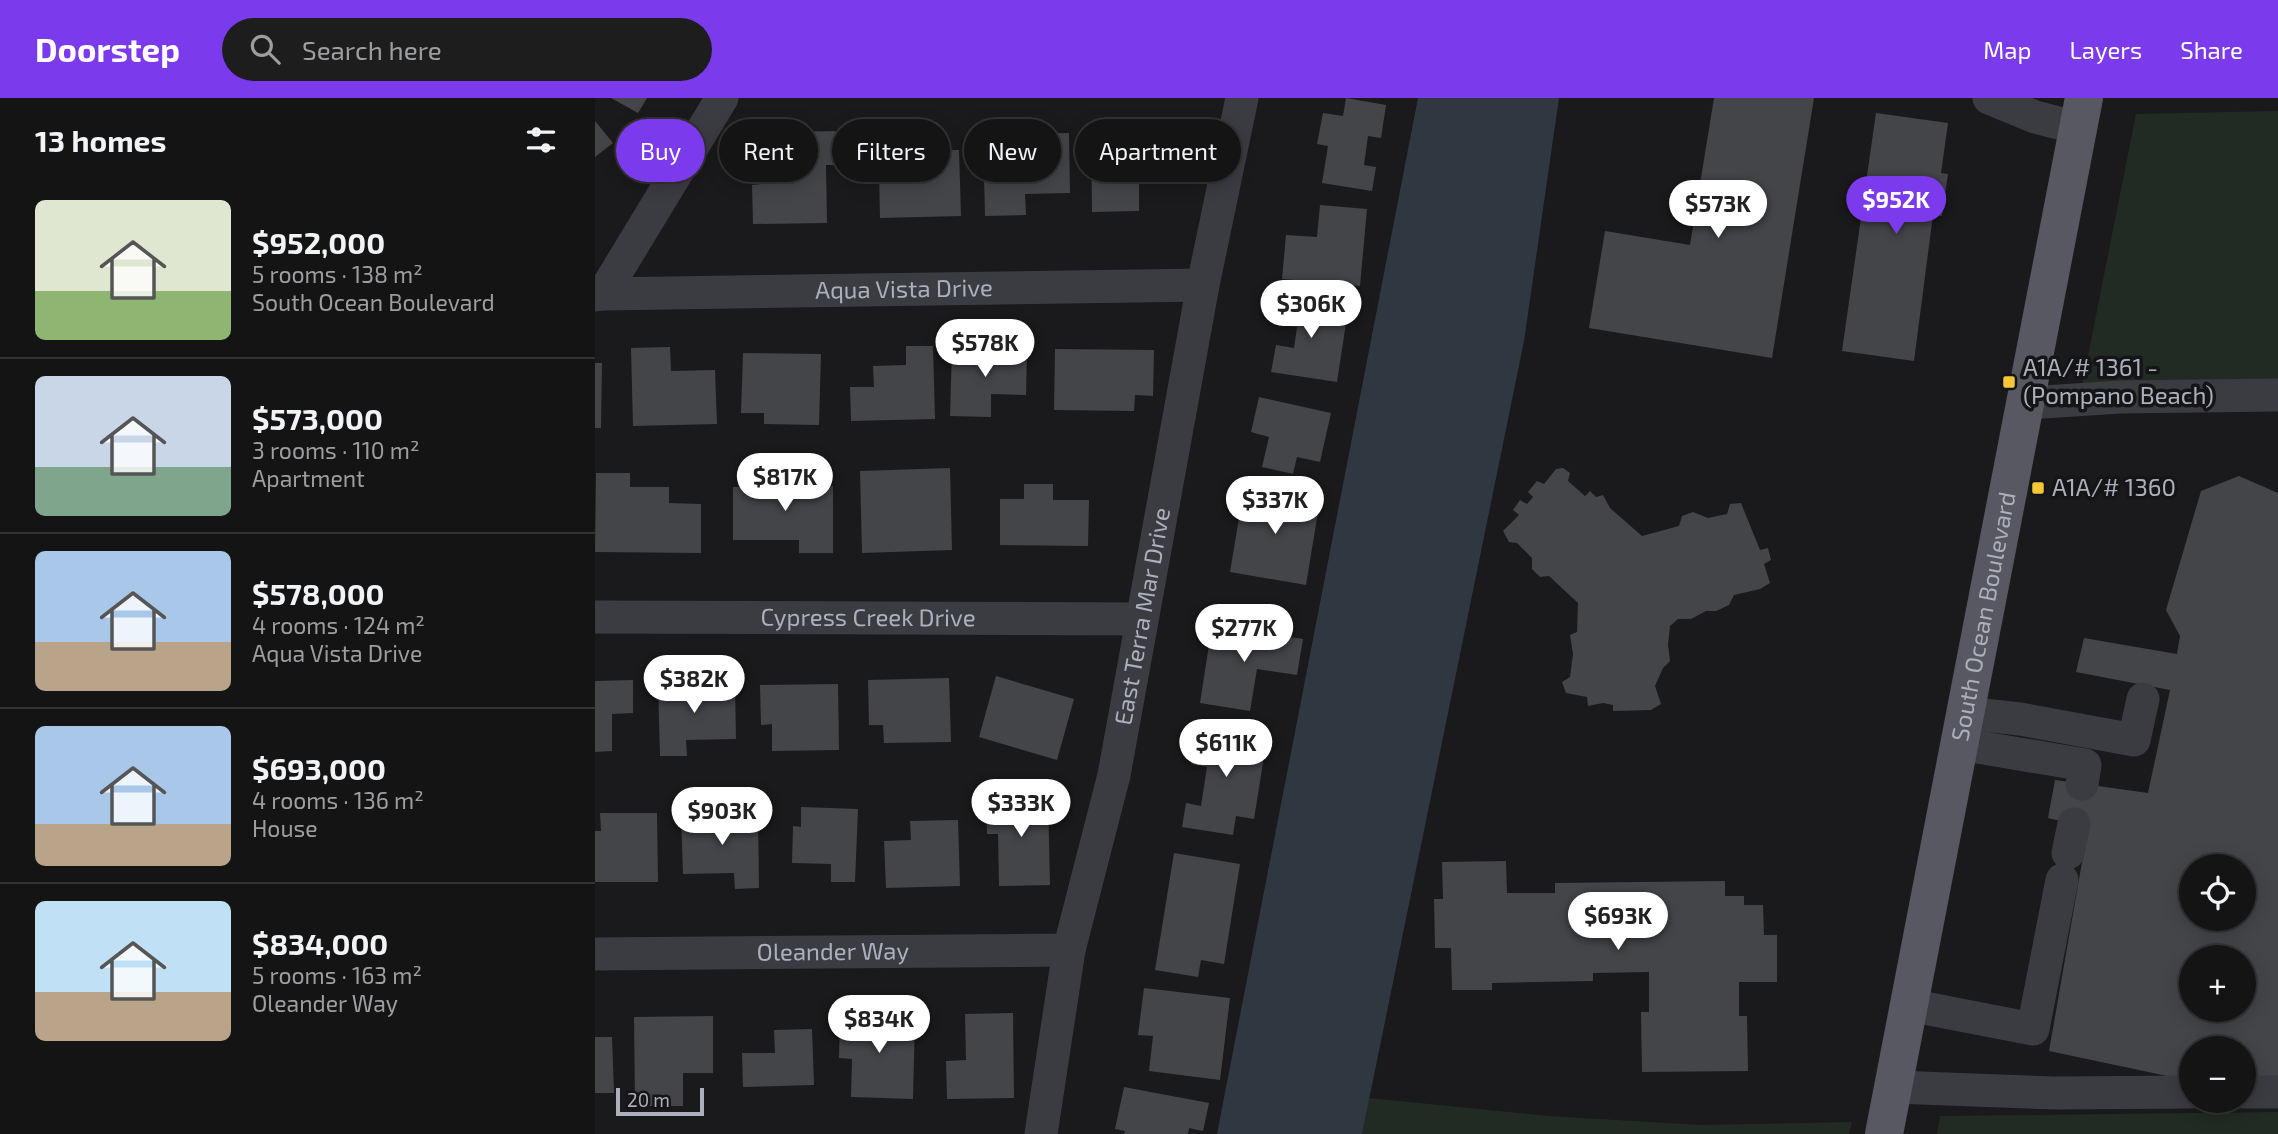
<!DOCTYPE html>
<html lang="en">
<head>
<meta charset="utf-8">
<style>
	body { margin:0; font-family:"Exo 2",sans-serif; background:#1d1d1e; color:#f1f3f6; height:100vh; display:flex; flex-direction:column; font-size:26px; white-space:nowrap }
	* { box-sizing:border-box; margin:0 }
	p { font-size:23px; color:#9d9ea0 }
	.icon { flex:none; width:38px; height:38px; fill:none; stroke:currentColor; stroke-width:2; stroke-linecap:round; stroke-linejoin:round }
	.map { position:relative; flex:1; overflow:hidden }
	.drawer { display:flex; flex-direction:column; background:#141415; width:595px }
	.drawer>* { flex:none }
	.banner { position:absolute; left:21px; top:21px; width:665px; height:63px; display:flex; gap:14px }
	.controls { position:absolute; left:1584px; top:756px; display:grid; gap:14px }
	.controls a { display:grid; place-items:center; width:77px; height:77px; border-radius:50%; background:#141415; box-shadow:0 4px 18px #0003,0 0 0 2px #333334; font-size:35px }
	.scale { position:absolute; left:21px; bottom:18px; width:88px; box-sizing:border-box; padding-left:7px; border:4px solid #acb0bc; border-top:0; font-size:19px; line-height:24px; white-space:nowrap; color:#acb0bc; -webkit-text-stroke:5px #151517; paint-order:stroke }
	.price { position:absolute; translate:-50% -60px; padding:0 16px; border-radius:24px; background:#fff; color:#222; font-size:23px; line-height:46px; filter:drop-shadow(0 2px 4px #0008) }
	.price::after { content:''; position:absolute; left:50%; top:42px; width:21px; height:16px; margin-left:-10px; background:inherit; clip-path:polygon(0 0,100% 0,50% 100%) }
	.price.active { background:#7c3aed; color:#fff }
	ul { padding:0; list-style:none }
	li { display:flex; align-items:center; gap:21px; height:175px; padding:0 35px }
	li+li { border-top:2px solid #333334 }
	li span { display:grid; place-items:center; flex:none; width:196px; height:140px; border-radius:10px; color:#555 }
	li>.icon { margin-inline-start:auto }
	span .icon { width:84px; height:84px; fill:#fffc; stroke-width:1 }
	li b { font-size:30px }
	h2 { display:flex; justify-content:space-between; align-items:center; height:84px; padding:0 35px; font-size:30px }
	.tag { padding:0 24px; border-radius:32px; background:#141415; box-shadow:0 4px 18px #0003,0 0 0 2px #333334; font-size:24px; line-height:63px }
	.tag.active { background:#7c3aed; color:#fff }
	header { display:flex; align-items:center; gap:42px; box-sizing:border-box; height:98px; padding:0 35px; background:#7c3aed; color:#fff }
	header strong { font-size:33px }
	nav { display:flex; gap:38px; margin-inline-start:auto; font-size:24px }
	.search { width:490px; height:63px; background:#1d1d1e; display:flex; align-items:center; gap:18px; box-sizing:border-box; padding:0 24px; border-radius:38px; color:#9d9ea0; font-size:26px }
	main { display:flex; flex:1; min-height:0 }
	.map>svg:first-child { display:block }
	.green { fill:#212b23 }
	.water { fill:#2f3841 }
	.building { fill:#444549; fill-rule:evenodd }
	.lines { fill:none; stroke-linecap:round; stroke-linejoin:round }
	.minor { stroke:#3b3b42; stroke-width:33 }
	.major { stroke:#575861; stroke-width:38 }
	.poi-dot { fill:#f8c736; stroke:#151517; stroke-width:2.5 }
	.labels { text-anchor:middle; stroke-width:7; stroke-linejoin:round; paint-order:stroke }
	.street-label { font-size:24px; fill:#acb0bc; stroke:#151517 }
	.poi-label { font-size:24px; fill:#acb0bc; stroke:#151517; text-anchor:start }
</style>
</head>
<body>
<header>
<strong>Doorstep</strong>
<div class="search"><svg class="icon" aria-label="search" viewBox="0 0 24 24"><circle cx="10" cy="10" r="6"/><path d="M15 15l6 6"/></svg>Search here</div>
<nav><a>Map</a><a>Layers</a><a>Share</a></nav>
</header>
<main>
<section class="drawer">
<h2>13 homes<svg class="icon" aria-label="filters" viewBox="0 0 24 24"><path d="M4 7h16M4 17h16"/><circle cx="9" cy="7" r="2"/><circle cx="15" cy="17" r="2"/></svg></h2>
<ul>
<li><span style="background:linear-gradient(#dfe7d0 65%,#8fb573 0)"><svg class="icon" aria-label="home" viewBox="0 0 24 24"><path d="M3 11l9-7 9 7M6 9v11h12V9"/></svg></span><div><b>$952,000</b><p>5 rooms · 138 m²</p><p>South Ocean Boulevard</p></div></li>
<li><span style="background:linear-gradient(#c9d6e8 65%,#7fa58c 0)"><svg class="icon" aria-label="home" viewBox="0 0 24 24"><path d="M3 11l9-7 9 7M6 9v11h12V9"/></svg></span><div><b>$573,000</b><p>3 rooms · 110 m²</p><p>Apartment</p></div></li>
<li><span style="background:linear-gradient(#a9c7e8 65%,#b9a48a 0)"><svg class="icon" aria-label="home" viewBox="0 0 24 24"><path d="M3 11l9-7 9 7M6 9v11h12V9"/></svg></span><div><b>$578,000</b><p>4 rooms · 124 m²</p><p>Aqua Vista Drive</p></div></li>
<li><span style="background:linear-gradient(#a9c7e8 70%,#b9a48a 0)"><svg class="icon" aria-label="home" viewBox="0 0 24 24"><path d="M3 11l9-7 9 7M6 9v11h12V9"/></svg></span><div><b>$693,000</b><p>4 rooms · 136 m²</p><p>House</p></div></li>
<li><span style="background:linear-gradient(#bfe0f5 65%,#b9a48a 0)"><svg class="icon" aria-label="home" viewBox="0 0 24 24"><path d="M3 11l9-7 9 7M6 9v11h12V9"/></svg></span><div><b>$834,000</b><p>5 rooms · 163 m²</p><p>Oleander Way</p></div></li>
</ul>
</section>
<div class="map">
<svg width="1683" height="1036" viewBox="0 0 1683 1036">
	<rect width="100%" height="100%" fill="#1a1a1c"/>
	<path class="green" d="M 1683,13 L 1683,282 L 1487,288 L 1541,16 Z
		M 774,1000 L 953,1018 L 1105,1027 L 1257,1024 L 1254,1036 L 767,1036 Z
		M 1683,1014 L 1683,1036 L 1342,1036 L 1345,1018 Z"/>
	<path class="water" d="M 823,0 L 964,0 L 929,243 L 767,1036 L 622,1036 Z"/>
	<path class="building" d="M 16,0 L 52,0 L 43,15 Z
		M 751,0 L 791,7 L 786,40 L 773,38 L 769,67 L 781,69 L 777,93 L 727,85 L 733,48 L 722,46 L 728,15 L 748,18 Z
		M 1119,0 L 1219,0 L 1177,260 L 994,230 L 1010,133 L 1095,147 Z
		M 1281,15 L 1353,25 L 1346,75 L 1353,76 L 1347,118 L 1338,117 L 1319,263 L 1247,253 Z
		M 0,23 L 18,45 L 0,59 Z
		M 258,33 L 258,67 L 231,67 L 232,125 L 158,126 L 157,87 L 167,86 L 166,34 Z
		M 569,33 L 569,67 L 544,67 L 544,113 L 497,114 L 496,34 Z
		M 474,35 L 475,95 L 430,96 L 431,117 L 390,118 L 388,37 Z
		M 364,52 L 366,118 L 285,120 L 284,72 L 318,71 L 318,53 Z
		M 725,107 L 772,111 L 765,188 L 687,181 L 691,137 L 722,139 Z
		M 682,201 L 753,212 L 742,284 L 676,274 L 681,247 L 699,250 L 702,229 L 678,226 Z
		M 311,248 L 338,248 L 340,321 L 256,323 L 255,289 L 279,289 L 278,268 L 311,267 Z
		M 75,249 L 76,273 L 120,272 L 122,326 L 38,328 L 36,250 Z
		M 357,250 L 432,252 L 431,297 L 396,296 L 396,319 L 355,318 Z
		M 460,251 L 559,252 L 558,298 L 540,297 L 539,313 L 459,312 Z
		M 148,255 L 226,256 L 224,327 L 169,326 L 169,315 L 146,315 Z
		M 0,265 L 7,265 L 6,330 L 0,330 Z
		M 664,299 L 736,315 L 725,364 L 702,359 L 698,376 L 667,369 L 674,339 L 656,334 Z
		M 355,370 L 357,452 L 267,455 L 265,373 Z
		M 968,370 L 975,375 L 973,383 L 990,398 L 995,393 L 1001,399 L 1008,397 L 1015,410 L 1047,438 L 1084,428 L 1087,418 L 1098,414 L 1113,420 L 1132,416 L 1135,406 L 1146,405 L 1165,452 L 1173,450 L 1176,462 L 1169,466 L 1175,485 L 1165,491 L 1139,497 L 1134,507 L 1121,513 L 1111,513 L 1096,521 L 1083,521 L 1075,528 L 1073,547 L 1075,563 L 1068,570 L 1060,588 L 1066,606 L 1056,612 L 1018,613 L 1018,607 L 1008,605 L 993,608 L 992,599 L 971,595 L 967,584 L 975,579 L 978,556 L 975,537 L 982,534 L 983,505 L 954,478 L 945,479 L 937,471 L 937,460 L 922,445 L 914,444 L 908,433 L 924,417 L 918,412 L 925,402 L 932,406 L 938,399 L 933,394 L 942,383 L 949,386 L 961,371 Z
		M 1,375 L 35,375 L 35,389 L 74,389 L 74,405 L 106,406 L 106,455 L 0,454 Z
		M 200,375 L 200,388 L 238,388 L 238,455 L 204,455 L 204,442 L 138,442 L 138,389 L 166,388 L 166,376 Z
		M 1644,378 L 1683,395 L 1683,979 L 1648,978 L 1648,950 L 1596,950 L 1596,979 L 1577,979 L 1454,953 L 1493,730 L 1453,720 L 1460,682 L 1553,695 L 1575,592 L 1481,574 L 1489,540 L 1582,556 L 1585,538 L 1571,512 L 1606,393 ZM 1596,768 L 1648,768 L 1648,821 L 1596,821 ZM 1596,859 L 1648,859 L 1648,912 L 1596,912 Z
		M 429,386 L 458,386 L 458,402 L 494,402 L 493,448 L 405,447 L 405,401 L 429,401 Z
		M 649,390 L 725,402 L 711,487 L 635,474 Z
		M 617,527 L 708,541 L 702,577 L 662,571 L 655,613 L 605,605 Z
		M 401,578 L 479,601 L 462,662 L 384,639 Z
		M 354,580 L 356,644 L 289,645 L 288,627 L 274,627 L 273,582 Z
		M 38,582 L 38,615 L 17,616 L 17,653 L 0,654 L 0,583 Z
		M 91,584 L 91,588 L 140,587 L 141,641 L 91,642 L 92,658 L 65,658 L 63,585 Z
		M 243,586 L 244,652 L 177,653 L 177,626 L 166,627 L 165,587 Z
		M 602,629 L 672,640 L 659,721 L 641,718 L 638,737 L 587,729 L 591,705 L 606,708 L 612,669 L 596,666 Z
		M 453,699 L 455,787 L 404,788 L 403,736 L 392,736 L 391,700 Z
		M 206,709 L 263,711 L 260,784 L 236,784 L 236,766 L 197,765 L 198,728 L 206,729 Z
		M 5,715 L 62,715 L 63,784 L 0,784 L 0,733 L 6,733 Z
		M 163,717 L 164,790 L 140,791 L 139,775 L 88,776 L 86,719 Z
		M 363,722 L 365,788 L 291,790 L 289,743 L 316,742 L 315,723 Z
		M 579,755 L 645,766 L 629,866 L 606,862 L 603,879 L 560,872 Z
		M 911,763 L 912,795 L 960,795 L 960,785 L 1130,783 L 1130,798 L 1149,798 L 1149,807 L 1168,807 L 1169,837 L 1182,837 L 1182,884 L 1144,884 L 1144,918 L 1152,918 L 1153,973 L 1047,974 L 1046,914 L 1054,914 L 1054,874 L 998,875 L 998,883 L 897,885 L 897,892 L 857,892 L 856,850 L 840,850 L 839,801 L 848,801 L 847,764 Z
		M 549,890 L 635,900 L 625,982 L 554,973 L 558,938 L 543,937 Z
		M 418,915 L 419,1000 L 352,1001 L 351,963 L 371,962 L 370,916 Z
		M 245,917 L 320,919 L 318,1001 L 256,999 L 257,961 L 244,960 Z
		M 118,918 L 118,975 L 88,975 L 88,1008 L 40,1008 L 39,919 Z
		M 217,931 L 219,987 L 148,989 L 147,955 L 180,955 L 179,932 Z
		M 0,939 L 17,939 L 19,995 L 0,995 Z
		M 529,989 L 614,1005 L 608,1033 L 594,1030 L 593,1036 L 529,1036 L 530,1033 L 520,1031 Z"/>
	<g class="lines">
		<g class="minor">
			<path d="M 1394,0 L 1440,19 L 1483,30"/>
			<path id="s1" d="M 8,196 L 608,187"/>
			<path d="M 0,197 L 8,196 L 127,0"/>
			<path d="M 1432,305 L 1525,299 L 1683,297"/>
			<path id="s2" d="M 0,519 L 546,521"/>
			<path d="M 1371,615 L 1425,621 L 1539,642 L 1548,601"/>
			<path d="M 1365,646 L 1490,667 L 1487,686"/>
			<path d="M 1473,755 L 1479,726"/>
			<path id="s3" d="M 0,856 L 474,852"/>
			<path d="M 1314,907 L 1438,931 L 1467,782"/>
			<path d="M 1299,989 L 1460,995 L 1596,994"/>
			<path d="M 1648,994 L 1683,994"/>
			<path id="s4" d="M 446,1036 L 474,852 L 519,677 L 608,187 L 647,0"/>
		</g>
		<path class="major" id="s5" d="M 1289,1036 L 1489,0"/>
	</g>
	<g class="poi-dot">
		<rect x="1407" y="277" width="14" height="14" rx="3.5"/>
		<rect x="1436" y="383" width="14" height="14" rx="3.5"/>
	</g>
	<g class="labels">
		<g class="street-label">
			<text dy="8" stroke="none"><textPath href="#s1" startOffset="301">Aqua Vista Drive</textPath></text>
			<text dy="8" stroke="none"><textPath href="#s4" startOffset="528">East Terra Mar Drive</textPath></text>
			<text dy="8" stroke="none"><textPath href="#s5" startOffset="527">South Ocean Boulevard</textPath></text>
			<text dy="8" stroke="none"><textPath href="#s2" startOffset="273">Cypress Creek Drive</textPath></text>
			<text dy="8" stroke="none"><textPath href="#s3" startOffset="238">Oleander Way</textPath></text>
		</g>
		<g class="poi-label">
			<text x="1428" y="278">A1A/# 1361 -<tspan x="1428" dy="28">(Pompano Beach)</tspan></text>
			<text x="1457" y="398">A1A/# 1360</text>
		</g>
	</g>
</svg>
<div class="controls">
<a><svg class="icon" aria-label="locate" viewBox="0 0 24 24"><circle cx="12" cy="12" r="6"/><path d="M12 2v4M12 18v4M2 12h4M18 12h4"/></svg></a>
<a>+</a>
<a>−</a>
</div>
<div class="scale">20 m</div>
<b class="price active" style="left:1301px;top:138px">$952K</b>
<b class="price" style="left:1123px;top:142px">$573K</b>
<b class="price" style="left:716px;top:242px">$306K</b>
<b class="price" style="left:390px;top:281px">$578K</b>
<b class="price" style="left:190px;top:415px">$817K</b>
<b class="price" style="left:680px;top:438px">$337K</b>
<b class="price" style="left:649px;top:566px">$277K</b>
<b class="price" style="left:99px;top:617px">$382K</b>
<b class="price" style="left:631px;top:681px">$611K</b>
<b class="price" style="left:426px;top:741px">$333K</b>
<b class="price" style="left:127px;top:749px">$903K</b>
<b class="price" style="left:1023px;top:854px">$693K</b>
<b class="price" style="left:284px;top:957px">$834K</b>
<div class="banner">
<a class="tag active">Buy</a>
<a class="tag">Rent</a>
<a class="tag">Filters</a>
<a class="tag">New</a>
<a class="tag">Apartment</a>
</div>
</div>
</main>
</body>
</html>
